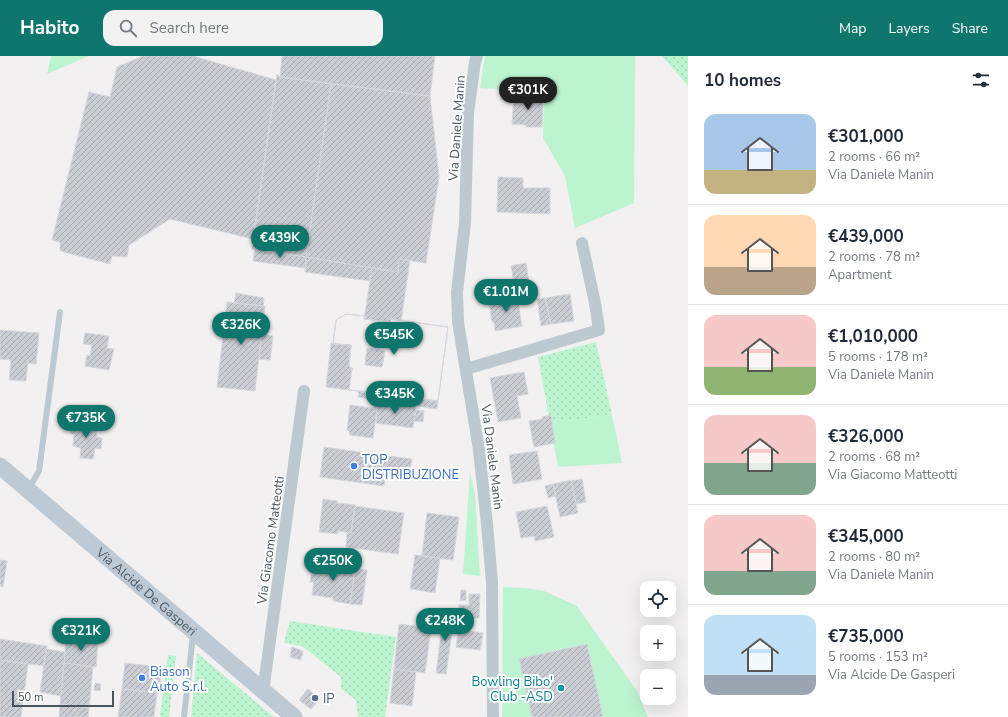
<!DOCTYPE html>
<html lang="en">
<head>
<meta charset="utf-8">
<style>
	body { margin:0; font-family:"Nunito Sans",sans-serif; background:#f2f2f3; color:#1f2937; height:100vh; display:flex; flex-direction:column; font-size:15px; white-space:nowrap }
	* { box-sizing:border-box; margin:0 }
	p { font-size:13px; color:#747a83 }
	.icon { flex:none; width:22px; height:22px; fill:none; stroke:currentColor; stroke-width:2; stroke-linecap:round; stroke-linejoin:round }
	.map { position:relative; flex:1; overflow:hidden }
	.details { display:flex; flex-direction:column; background:#fff; width:320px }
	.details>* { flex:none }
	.buttons { position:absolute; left:640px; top:525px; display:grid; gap:8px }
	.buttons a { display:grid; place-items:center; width:36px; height:36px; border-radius:8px; background:#fff; box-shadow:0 4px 16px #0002; font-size:20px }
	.scale { position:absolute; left:12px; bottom:10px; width:102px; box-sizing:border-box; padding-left:4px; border:2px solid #465560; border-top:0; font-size:11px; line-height:14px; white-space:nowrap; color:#465560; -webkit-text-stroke:3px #fff; paint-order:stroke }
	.price { position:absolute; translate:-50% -34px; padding:0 9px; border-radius:14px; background:#0f766e; color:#fff; font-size:13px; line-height:26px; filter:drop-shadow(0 1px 2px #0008) }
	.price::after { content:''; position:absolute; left:50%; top:24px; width:12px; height:9px; margin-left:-6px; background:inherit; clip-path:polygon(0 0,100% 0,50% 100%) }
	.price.active { background:#222; color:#fff }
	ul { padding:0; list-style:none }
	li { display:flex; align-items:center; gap:12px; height:100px; padding:0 16px }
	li+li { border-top:1px solid #e0e1e3 }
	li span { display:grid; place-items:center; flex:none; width:112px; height:80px; border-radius:12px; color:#555 }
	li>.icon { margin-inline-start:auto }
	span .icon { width:48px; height:48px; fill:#fffc; stroke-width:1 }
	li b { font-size:17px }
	h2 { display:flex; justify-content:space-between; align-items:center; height:48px; padding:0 16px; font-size:17px }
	header { display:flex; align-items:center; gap:24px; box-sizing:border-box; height:56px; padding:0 20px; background:#0f766e; color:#fff }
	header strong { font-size:19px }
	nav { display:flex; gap:22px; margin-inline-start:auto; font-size:14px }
	.search { width:280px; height:36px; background:#f2f2f3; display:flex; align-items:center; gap:10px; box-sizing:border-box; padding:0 14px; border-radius:12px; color:#747a83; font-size:15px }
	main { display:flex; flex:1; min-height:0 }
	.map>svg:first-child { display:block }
	.grass { fill:url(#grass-dots) }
	.garden { fill:#bcf4d0 }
	.building { fill:url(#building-hatch); stroke:#d4d7dd; fill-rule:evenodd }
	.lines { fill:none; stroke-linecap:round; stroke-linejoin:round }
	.lane { stroke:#bdc9d1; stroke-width:6 }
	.street { stroke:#bdc9d1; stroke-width:12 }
	.secondary { stroke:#bdcad6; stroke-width:17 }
	.shop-dot { fill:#3f7fe0; stroke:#fff; stroke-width:1.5 }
	.culture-dot { fill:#0f9aa8; stroke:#fff; stroke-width:1.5 }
	.service-dot { fill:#5c6f8a; stroke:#fff; stroke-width:1.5 }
	.labels { text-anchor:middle; stroke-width:4; stroke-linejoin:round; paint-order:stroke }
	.street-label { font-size:13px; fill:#465560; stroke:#fff }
	.shop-label { font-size:13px; fill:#366cbe; stroke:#fff; text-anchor:start }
	.culture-label { font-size:13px; fill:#0d838f; stroke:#fff; text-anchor:end }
	.service-label { font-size:13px; fill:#4e5e75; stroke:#fff; text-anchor:start }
</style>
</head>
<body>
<header>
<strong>Habito</strong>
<div class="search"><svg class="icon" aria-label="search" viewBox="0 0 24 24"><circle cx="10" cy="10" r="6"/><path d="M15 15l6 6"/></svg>Search here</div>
<nav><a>Map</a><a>Layers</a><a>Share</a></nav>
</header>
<main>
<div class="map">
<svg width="688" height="661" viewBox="0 0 688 661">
	<defs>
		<pattern id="grass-dots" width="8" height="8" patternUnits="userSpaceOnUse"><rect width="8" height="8" fill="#bcf4d0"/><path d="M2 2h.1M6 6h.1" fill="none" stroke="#a3d3b5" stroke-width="1.8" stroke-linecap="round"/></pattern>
		<pattern id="building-hatch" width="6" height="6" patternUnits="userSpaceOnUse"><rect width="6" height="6" fill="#caced4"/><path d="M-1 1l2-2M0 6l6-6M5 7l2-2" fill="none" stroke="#a6aaaf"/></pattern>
	</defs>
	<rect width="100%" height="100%" fill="#f3f0f1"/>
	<path class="grass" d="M 662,0 L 688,0 L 688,30 Z
		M 596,286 L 612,359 L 550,367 L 538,301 Z
		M 290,565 L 396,581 L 385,661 L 358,661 L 356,644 L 341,633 L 341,621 L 302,590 L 284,587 Z
		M 197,597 L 274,661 L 191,661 Z
		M 168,599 L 176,600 L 169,661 L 160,661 Z"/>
	<path class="garden" d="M 51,0 L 89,0 L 47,18 Z
		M 485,0 L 635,0 L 634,147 L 575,172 L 565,120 L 543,82 L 544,36 L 480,32 Z
		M 612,359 L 622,407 L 558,411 L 550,367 Z
		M 470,416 L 475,437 L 480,520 L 463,518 Z
		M 503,531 L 525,532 L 544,535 L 577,550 L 637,635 L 648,661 L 502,661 Z"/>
	<path class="building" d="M 143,0 L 193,0 L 276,24 L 253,183 L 170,163 L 129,189 L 127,201 L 112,200 L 110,208 L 60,195 L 60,186 L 52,184 L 89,36 L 110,41 L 117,11 Z
		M 282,0 L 435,0 L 430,40 L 280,21 Z
		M 277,18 L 280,21 L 331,28 L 306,201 L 252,193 Z
		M 331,28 L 430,40 L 439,121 L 426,207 L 399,203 L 398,216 L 306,201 Z
		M 514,40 L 543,41 L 542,71 L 526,71 L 526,69 L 512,68 Z
		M 498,121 L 523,122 L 523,132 L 550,132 L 550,158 L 497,156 Z
		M 255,193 L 306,201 L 306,212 L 253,205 Z
		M 306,201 L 372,212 L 370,225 L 305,216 Z
		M 399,203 L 410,204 L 401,265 L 391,263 L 390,266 L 364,263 L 372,212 L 398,216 Z
		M 526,207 L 531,240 L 517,243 L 511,210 Z
		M 236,237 L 264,242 L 263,250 L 234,247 Z
		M 570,238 L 574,265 L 551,268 L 545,242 Z
		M 517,240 L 522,270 L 495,275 L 494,266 L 492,266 L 489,245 Z
		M 545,242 L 551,268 L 541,270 L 537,243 Z
		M 227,246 L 265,250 L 255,335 L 217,331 Z
		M 346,258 L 365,260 L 364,263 L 390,266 L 391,263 L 448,271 L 438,345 L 349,334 L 352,312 L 349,310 L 351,289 L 333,288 L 336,264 ZM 367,292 L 385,295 L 382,311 L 365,309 Z
		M 346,258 L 365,260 L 364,263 L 390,266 L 391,263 L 448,271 L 438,345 L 349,334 L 352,312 L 349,310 L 351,289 L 333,288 L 336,264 Z
		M 0,274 L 39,277 L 36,308 L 28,307 L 26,325 L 9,324 L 11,304 L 0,303 Z
		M 85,277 L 109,280 L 107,292 L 114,293 L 109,314 L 85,310 L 87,299 L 90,300 L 92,289 L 83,288 Z
		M 261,278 L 273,280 L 270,304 L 259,303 Z
		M 331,287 L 351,289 L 349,310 L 352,312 L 349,334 L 326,331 Z
		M 524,316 L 528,338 L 517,340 L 521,362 L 498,366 L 490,322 Z
		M 359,335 L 438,345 L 437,353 L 358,341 Z
		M 374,346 L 416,351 L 413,372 L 376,367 L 377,353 L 374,352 Z
		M 350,349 L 377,353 L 373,382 L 350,379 L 349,375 L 347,374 Z
		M 416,354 L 424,355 L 423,366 L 414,365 Z
		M 551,359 L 555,387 L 534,391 L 529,365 L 543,363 L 542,361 Z
		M 72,367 L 98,370 L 96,381 L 102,382 L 101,393 L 95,392 L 93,403 L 80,402 L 81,392 L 73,390 L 74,378 L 70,378 Z
		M 324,391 L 388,400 L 384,430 L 320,421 Z
		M 537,395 L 542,423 L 513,428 L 509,399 Z
		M 388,400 L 412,403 L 409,423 L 385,420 Z
		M 582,423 L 586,446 L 576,448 L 571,425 Z
		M 571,424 L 578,457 L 560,461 L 553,428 Z
		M 553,428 L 556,440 L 548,442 L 545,430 Z
		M 323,443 L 337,445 L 337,447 L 355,449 L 351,477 L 338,475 L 338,478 L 319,476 Z
		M 355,450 L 404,457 L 398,498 L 346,491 L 347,476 L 351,477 Z
		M 547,450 L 554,481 L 535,485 L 534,480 L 521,482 L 516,456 Z
		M 427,457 L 459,461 L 453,504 L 422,500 Z
		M 415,499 L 440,502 L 435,537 L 410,533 Z
		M 0,504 L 7,505 L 3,531 L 0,530 Z
		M 313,507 L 355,513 L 350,548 L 333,545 L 333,542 L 312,539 L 314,526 L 310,526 Z
		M 355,513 L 367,514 L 362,549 L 350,548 Z
		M 461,534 L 466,534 L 466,544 L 460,545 Z
		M 469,538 L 480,538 L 479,562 L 459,562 L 459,549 L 469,549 Z
		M 444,554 L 455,555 L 446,618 L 436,617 Z
		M 399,568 L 431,572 L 425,617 L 394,613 Z
		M 459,570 L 470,572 L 469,575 L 483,577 L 480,594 L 456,591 Z
		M 66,582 L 98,585 L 96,611 L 64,607 Z
		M 0,583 L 47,590 L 44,610 L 0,604 Z
		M 587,588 L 603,661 L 532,661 L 519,603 Z
		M 292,591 L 303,595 L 301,604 L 290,601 Z
		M 46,593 L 65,596 L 61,640 L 40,636 Z
		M 0,604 L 28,608 L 21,661 L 0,661 Z
		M 64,607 L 93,611 L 89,652 L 60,648 Z
		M 125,607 L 162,611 L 159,637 L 122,633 Z
		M 394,613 L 416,616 L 412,650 L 390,647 Z
		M 95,627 L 101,628 L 100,635 L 94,634 Z
		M 122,633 L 157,637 L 154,661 L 118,661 Z
		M 308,633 L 320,643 L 311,653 L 299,644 Z
		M 60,648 L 89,652 L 88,661 L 59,661 Z"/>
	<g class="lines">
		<path class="lane" d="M 29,432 L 39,415 L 60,256
			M 184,661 L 193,579"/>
		<path class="street" d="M 477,0 L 475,6 L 468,57 L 465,167 L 457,236 L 458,266 L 479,394 L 487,468 L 492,526 L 493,661
			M 466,313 L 599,274 L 595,247 L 582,187
			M 263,636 L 304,335"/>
		<path class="secondary" id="s1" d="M 0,410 L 294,661"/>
	</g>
	<g class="shop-dot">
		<circle cx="354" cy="410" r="4"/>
		<circle cx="142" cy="622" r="4"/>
	</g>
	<circle class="culture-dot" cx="561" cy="632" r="4"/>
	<circle class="service-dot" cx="315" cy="642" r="4"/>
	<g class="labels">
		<g class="street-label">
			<text transform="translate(456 72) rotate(-86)" y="5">Via Daniele Manin</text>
			<text transform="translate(493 401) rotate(83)" y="5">Via Daniele Manin</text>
			<text transform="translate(270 484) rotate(-82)" y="5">Via Giacomo Matteotti</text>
			<text dy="5" stroke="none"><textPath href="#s1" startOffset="193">Via Alcide De Gasperi</textPath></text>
		</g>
		<g class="shop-label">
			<text x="362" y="408">TOP<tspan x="362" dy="15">DISTRIBUZIONE</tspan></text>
			<text x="150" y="620">Biason<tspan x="150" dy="15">Auto S.r.l.</tspan></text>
		</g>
		<g class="culture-label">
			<text x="553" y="630">Bowling Bibo'<tspan x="553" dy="15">Club -ASD</tspan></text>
		</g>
		<g class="service-label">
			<text x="323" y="647">IP</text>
		</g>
	</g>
</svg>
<div class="buttons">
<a><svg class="icon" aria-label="locate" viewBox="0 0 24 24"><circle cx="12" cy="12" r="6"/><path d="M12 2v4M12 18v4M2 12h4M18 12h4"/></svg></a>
<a>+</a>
<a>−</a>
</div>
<div class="scale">50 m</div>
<b class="price active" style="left:528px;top:55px">€301K</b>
<b class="price" style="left:280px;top:203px">€439K</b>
<b class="price" style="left:506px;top:257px">€1.01M</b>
<b class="price" style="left:241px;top:290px">€326K</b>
<b class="price" style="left:394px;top:300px">€545K</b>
<b class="price" style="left:395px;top:359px">€345K</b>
<b class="price" style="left:86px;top:383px">€735K</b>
<b class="price" style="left:333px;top:526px">€250K</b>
<b class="price" style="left:445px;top:586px">€248K</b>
<b class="price" style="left:81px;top:596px">€321K</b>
</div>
<section class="details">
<h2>10 homes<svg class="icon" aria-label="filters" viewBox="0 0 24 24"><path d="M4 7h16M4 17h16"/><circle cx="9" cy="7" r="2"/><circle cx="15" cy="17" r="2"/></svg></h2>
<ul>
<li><span style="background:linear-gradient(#a9c7e8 70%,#c2b280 0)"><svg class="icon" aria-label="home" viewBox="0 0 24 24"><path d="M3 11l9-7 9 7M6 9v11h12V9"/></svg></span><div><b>€301,000</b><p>2 rooms · 66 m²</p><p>Via Daniele Manin</p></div></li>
<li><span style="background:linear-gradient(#ffd9b3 65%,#b9a48a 0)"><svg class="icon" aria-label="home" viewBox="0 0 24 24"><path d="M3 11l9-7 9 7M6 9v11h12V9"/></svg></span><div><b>€439,000</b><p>2 rooms · 78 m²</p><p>Apartment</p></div></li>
<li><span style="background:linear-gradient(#f6c9c9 65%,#8fb573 0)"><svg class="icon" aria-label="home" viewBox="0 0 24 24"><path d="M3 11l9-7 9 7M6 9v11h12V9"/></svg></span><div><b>€1,010,000</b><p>5 rooms · 178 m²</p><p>Via Daniele Manin</p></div></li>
<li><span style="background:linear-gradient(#f6c9c9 60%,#7fa58c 0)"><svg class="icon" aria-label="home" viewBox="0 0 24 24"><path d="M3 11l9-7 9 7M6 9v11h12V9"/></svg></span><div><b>€326,000</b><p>2 rooms · 68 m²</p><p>Via Giacomo Matteotti</p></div></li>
<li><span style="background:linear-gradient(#f6c9c9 70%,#7fa58c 0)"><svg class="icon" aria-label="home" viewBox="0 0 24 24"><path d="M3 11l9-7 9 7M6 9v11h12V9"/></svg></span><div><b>€345,000</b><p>2 rooms · 80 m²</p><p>Via Daniele Manin</p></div></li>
<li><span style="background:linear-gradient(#bfe0f5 75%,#9aa5b1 0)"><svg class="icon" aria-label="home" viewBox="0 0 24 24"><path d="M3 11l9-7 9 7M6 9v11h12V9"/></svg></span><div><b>€735,000</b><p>5 rooms · 153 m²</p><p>Via Alcide De Gasperi</p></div></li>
</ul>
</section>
</main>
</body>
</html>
